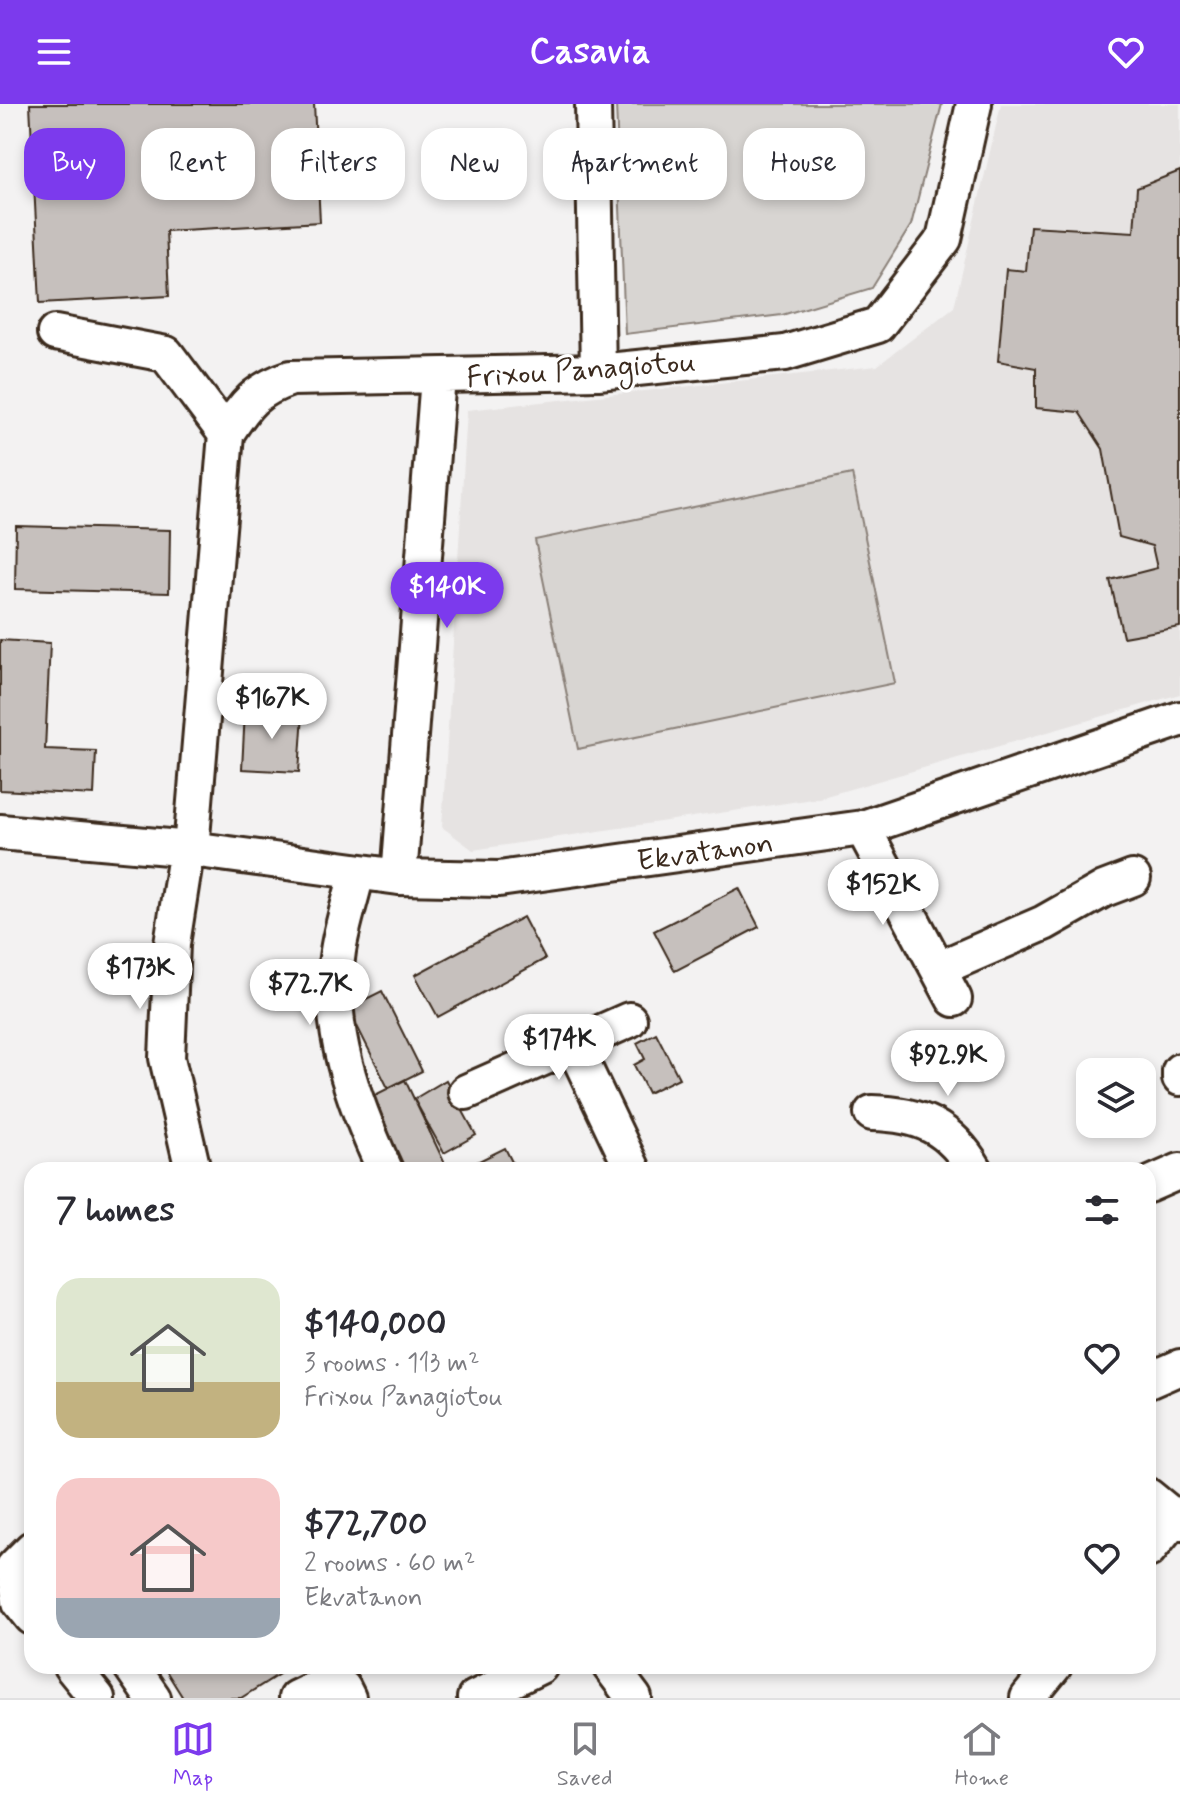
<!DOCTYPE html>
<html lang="en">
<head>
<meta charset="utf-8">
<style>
	body { margin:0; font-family:Mynerve,sans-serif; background:#f7f7f7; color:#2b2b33; height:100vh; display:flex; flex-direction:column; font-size:30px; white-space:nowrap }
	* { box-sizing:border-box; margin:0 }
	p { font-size:26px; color:#7c7c81 }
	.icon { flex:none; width:44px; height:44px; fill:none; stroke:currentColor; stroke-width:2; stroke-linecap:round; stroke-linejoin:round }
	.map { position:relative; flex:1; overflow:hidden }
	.sheet { position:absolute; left:24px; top:1058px; width:1132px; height:512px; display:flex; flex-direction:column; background:#fff; border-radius:24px; box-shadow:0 4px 12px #0003 }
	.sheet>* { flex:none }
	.guide { position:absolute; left:24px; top:24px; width:1132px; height:72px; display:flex; gap:16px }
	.controls { position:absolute; left:1076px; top:954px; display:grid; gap:16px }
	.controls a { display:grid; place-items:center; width:80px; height:80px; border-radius:16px; background:#fff; box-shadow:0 4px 12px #0003; font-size:40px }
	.price { position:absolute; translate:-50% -68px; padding:0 18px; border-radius:28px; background:#fff; color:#222; font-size:26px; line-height:52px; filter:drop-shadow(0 2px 4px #0008) }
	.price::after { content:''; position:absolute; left:50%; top:48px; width:24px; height:18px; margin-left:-12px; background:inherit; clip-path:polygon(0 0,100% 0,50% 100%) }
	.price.current { background:#7c3aed; color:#fff }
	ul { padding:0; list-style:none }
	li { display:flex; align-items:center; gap:24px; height:200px; padding:0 32px }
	li span { display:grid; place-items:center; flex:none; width:224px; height:160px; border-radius:24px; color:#555 }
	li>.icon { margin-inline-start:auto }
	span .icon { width:96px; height:96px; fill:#fffc; stroke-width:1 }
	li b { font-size:34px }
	h2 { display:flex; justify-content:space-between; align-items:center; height:96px; padding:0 32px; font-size:34px }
	.tag { padding:0 28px; border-radius:24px; background:#fff; box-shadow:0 4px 12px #0003; font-size:28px; line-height:72px }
	.tag.current { background:#7c3aed; color:#fff }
	header { display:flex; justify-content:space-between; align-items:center; height:104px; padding:0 32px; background:#7c3aed; color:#fff; font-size:36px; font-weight:700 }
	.tabs { display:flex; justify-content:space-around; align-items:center; height:112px; border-top:2px solid #e1e1e2; background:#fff; font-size:22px; color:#7c7c81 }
	.tabs a { display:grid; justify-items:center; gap:4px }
	.tabs .current { color:#7c3aed }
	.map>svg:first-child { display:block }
	.built { fill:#e6e3e2 }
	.green { fill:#d8d5d2; stroke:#8a8078; stroke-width:2 }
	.building { fill:#c6c0bd; stroke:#3b2a1e; stroke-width:2 }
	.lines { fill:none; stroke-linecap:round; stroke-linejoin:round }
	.minor-casing { stroke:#3b2a1e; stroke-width:40 }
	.minor { stroke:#fff; stroke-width:34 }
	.labels { text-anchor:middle; stroke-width:6; stroke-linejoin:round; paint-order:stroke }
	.street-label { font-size:30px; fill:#3b2a1e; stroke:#fff }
</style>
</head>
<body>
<header><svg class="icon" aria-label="menu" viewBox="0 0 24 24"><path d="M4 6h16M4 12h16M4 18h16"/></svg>Casavia<svg class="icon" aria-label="heart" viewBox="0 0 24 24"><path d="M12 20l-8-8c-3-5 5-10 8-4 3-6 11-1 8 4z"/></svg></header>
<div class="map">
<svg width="1180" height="1594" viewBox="0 0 1180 1594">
	<rect width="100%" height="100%" fill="#f3f2f2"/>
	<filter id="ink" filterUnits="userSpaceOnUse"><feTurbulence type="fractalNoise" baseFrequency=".0125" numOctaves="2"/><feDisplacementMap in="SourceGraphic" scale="16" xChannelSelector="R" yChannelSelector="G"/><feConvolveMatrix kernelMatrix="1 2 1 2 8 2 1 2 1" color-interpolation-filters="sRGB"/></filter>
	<g filter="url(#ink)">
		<path class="built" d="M 1001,0 L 1180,0 L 1180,590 L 819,694 L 473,746 L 442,723 L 467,306 L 877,262 L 954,203 Z"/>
		<path class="green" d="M 616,0 L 942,0 L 911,121 L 872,184 L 782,211 L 625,230 Z
			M 852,370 L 895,579 L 578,645 L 535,436 Z"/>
		<path class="building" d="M 30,0 L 314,0 L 320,118 L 166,127 L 169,192 L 40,199 Z
			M 1180,67 L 1180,523 L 1123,533 L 1110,476 L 1157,464 L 1152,442 L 1119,433 L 1103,345 L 1079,308 L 1036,304 L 1036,264 L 998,257 L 1006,165 L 1026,167 L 1030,122 L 1134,128 L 1137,84 Z
			M 16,422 L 170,426 L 169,489 L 15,485 Z
			M 0,536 L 50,539 L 45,645 L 96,647 L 94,691 L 0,686 Z
			M 245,607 L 303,610 L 299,668 L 242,665 Z
			M 739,784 L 759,823 L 675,867 L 654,827 Z
			M 523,813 L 545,855 L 438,913 L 415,871 Z
			M 382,887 L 422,967 L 388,984 L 348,904 Z
			M 656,929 L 679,974 L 648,989 L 634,961 L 645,955 L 637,939 Z
			M 405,976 L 446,1062 L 438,1066 L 401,1066 L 367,995 Z
			M 446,976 L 476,1031 L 444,1049 L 414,995 Z
			M 505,1044 L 516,1066 L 479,1066 L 475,1059 Z
			M 163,1562 L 292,1562 L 241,1594 L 183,1594 Z"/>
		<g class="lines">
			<defs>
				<path id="minor" d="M 593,0 L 598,268
					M 55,229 L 166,250 L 226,330
					M 863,724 L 954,895
					M 0,728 L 191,745 L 399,773 L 499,775 L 863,724 L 1180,615
					M 187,744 L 172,840 L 167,954 L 193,1066
					M 191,745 L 226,330 C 246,299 255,286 291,274 L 598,268 L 785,249 L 878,221 L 944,135 L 974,0
					M 357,769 C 351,795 342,821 338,847 C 325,923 354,999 385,1066
					M 399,773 L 438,273
					M 938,865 L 1044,819 L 1104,785 L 1133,774
					M 573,940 L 633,1066
					M 1180,967 L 1180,974
					M 466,988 L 629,916
					M 872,1009 C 920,1010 950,1023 975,1066
					M 1148,1081 L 1180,1067
					M 1148,1277 L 1180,1263
					M 1148,1392 L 1180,1418
					M 32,1445 L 14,1463 L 20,1498 L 32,1513
					M 1148,1446 L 1175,1413
					M 71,1562 L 97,1594
					M 131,1562 L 153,1594
					M 610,1562 L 634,1594
					M 296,1594 L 325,1580 L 343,1584 L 348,1594
					M 475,1594 L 540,1562
					M 1028,1594 L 1054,1562"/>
			</defs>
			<use href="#minor" class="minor-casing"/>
			<use href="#minor" class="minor"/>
		</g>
	</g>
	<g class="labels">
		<g class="street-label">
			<text transform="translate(581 265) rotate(-4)" y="10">Frixou Panagiotou</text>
			<text transform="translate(705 747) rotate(-8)" y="10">Ekvatanon</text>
		</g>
	</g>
</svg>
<div class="controls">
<a><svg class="icon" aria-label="layers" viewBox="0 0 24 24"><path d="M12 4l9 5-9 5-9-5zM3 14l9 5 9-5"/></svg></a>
</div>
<b class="price current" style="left:447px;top:526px">$140K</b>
<b class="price" style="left:272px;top:637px">$167K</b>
<b class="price" style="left:883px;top:823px">$152K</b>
<b class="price" style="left:140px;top:907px">$173K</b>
<b class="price" style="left:310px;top:923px">$72.7K</b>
<b class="price" style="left:559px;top:978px">$174K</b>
<b class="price" style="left:948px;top:994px">$92.9K</b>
<div class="guide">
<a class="tag current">Buy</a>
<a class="tag">Rent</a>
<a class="tag">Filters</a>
<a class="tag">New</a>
<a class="tag">Apartment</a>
<a class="tag">House</a>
</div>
<section class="sheet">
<h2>7 homes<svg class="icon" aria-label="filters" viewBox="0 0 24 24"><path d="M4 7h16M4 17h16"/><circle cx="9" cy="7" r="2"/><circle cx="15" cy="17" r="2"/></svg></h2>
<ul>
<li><span style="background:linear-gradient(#dfe7d0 65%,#c2b280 0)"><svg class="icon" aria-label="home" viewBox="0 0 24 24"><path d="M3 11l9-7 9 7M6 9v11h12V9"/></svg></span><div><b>$140,000</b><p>3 rooms · 113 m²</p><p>Frixou Panagiotou</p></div><svg class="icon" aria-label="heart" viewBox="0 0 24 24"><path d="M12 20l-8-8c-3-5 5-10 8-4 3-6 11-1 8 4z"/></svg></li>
<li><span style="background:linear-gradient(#f6c9c9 75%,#9aa5b1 0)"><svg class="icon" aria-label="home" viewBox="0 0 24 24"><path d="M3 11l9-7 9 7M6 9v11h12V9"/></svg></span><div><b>$72,700</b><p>2 rooms · 60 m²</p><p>Ekvatanon</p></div><svg class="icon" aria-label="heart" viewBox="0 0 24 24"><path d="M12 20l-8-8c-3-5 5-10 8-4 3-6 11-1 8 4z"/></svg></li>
</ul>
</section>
</div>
<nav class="tabs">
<a class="current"><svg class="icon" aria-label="map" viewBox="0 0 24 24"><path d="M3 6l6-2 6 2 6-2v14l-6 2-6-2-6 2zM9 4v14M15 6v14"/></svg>Map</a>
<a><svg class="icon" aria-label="saved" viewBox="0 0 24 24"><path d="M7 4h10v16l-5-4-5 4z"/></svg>Saved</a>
<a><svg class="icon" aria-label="home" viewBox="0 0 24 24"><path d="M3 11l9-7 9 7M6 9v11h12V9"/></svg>Home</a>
</nav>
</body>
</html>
